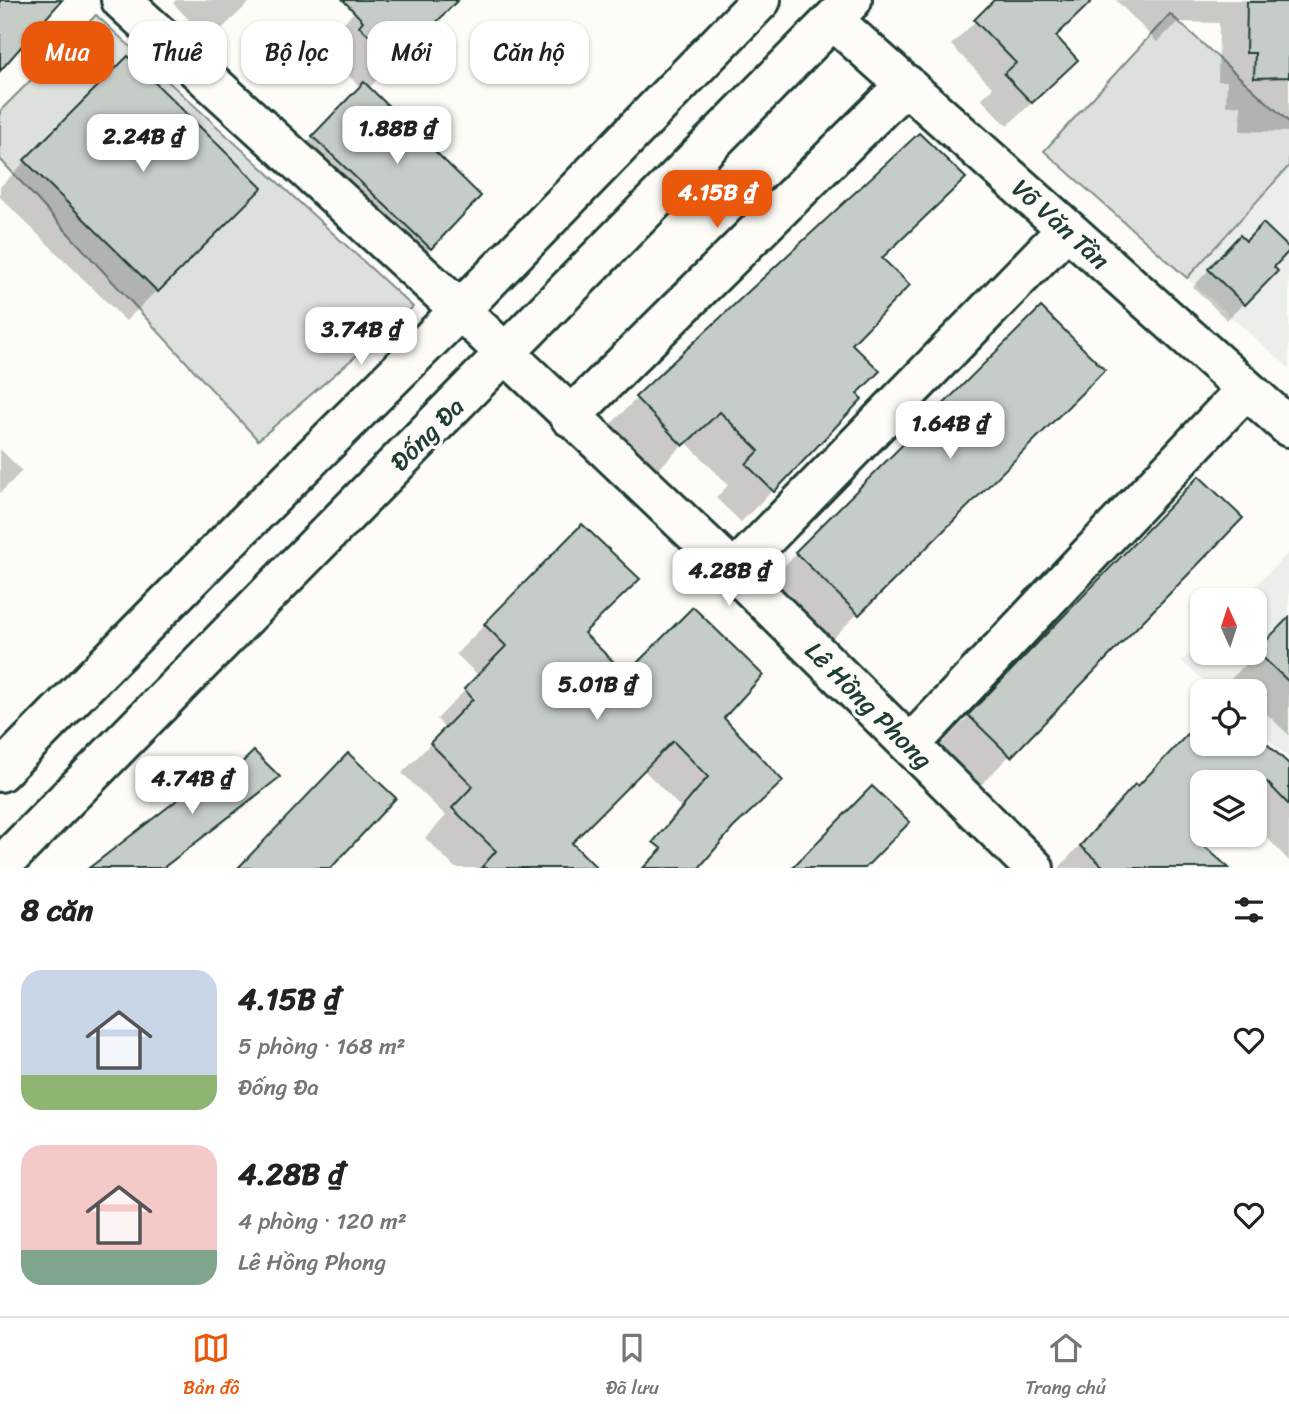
<!DOCTYPE html>
<html lang="vi">
<head>
<meta charset="utf-8">
<style>
	body { margin:0; font-family:Sriracha,sans-serif; background:#f6f6f6; color:#222; height:100vh; display:flex; flex-direction:column; font-size:26px; white-space:nowrap }
	* { box-sizing:border-box; margin:0 }
	p { font-size:23px; color:#767676 }
	.icon { flex:none; width:38px; height:38px; fill:none; stroke:currentColor; stroke-width:2; stroke-linecap:round; stroke-linejoin:round }
	.map { position:relative; height:868px; overflow:hidden }
	.panel { display:flex; flex-direction:column; background:#fff; flex:1 }
	.panel>* { flex:none }
	.banner { position:absolute; left:21px; top:21px; width:700px; height:63px; display:flex; gap:14px }
	.needle { width:46px; rotate:357deg }
	.tools { position:absolute; left:1190px; top:588px; display:grid; gap:14px }
	.tools a { display:grid; place-items:center; width:77px; height:77px; border-radius:14px; background:#fff; box-shadow:0 2px 5px #0004; font-size:35px }
	.price { position:absolute; translate:-50% -60px; padding:0 16px; border-radius:14px; background:#fff; color:#222; font-size:23px; line-height:46px; filter:drop-shadow(0 2px 4px #0008) }
	.price::after { content:''; position:absolute; left:50%; top:42px; width:21px; height:16px; margin-left:-10px; background:inherit; clip-path:polygon(0 0,100% 0,50% 100%) }
	.price.selected { background:#ea580c; color:#fff }
	ul { padding:0; list-style:none }
	li { display:flex; align-items:center; gap:21px; height:175px; padding:0 21px }
	li span { display:grid; place-items:center; flex:none; width:196px; height:140px; border-radius:21px; color:#555 }
	li>.icon { margin-inline-start:auto }
	span .icon { width:84px; height:84px; fill:#fffc; stroke-width:1 }
	li b { font-size:30px }
	h2 { display:flex; justify-content:space-between; align-items:center; height:84px; padding:0 21px; font-size:30px }
	.pill { padding:0 24px; border-radius:21px; background:#fff; box-shadow:0 2px 5px #0004; font-size:24px; line-height:63px }
	.pill.selected { background:#ea580c; color:#fff }
	.menu { display:flex; justify-content:space-around; align-items:center; height:98px; border-top:2px solid #e0e0e0; background:#fff; font-size:19px; color:#767676 }
	.menu a { display:grid; justify-items:center; gap:4px }
	.menu .selected { color:#ea580c }
	.map>svg:first-child { display:block }
	.built { fill:#eceee9 }
	.green { fill:#dde0db; stroke:#7e8e88; stroke-width:2 }
	.shadow { fill:#0003 }
	.building { fill:#c6cdc7; stroke:#1f3d34; stroke-width:2 }
	.lines { fill:none; stroke-linecap:round; stroke-linejoin:round }
	.minor-casing { stroke:#1f3d34; stroke-width:44 }
	.tertiary-casing { stroke:#1f3d34; stroke-width:44 }
	.minor { stroke:#fdfcf7; stroke-width:38 }
	.tertiary { stroke:#fdfcf7; stroke-width:38 }
	.labels { text-anchor:middle; stroke-width:7; stroke-linejoin:round; paint-order:stroke }
	.street-label { font-size:26px; fill:#1f3d34; stroke:#fdfcf7 }
</style>
</head>
<body>
<div class="map">
<svg width="1289" height="868" viewBox="0 0 1289 868">
	<rect width="100%" height="100%" fill="#fdfcf7"/>
	<filter id="ink" filterUnits="userSpaceOnUse"><feTurbulence type="fractalNoise" baseFrequency=".0143" numOctaves="2"/><feDisplacementMap in="SourceGraphic" scale="14" xChannelSelector="R" yChannelSelector="G"/><feConvolveMatrix kernelMatrix="1 2 1 2 8 2 1 2 1" color-interpolation-filters="sRGB"/></filter>
	<g filter="url(#ink)">
		<path class="built" d="M 1289,166 L 1289,368 L 1187,278 Z
			M 1289,552 L 1289,758 L 1255,727 L 1255,691 L 1215,691 L 1182,661 L 1202,640 L 1202,653 L 1255,653 L 1255,600 L 1242,600 Z"/>
		<path class="green" d="M 1170,14 L 1289,122 L 1289,166 L 1187,278 L 1044,151 Z
			M 96,15 L 413,307 L 258,440 L 0,159 L 0,111 Z"/>
		<path class="shadow" d="M 176,0 L 252,0 L 209,41 L 173,3 Z
			M 366,0 L 456,0 L 369,88 L 430,248 L 406,272 L 289,161 L 361,88 L 330,57 L 334,52 L 324,42 Z
			M 997,0 L 1091,0 L 1054,36 L 1052,84 L 1007,126 L 981,99 L 993,88 L 951,45 Z
			M 1116,0 L 1289,0 L 1289,132 L 1240,131 L 1241,105 L 1226,106 L 1227,81 L 1218,81 L 1219,23 L 1178,22 L 1157,42 Z
			M 128,58 L 259,188 L 126,321 L 0,197 L 0,187 Z
			M 1223,254 L 1272,267 L 1276,271 L 1227,320 L 1193,287 Z
			M 1041,310 L 1102,370 L 819,652 L 758,592 Z
			M 850,344 L 773,490 L 741,522 L 716,498 L 728,485 L 686,442 L 650,477 L 605,430 L 637,398 Z
			M 0,449 L 22,471 L 0,493 Z
			M 1169,509 L 1010,755 L 980,786 L 939,747 Z
			M 582,527 L 582,633 L 626,676 L 721,718 L 724,836 L 697,868 L 642,868 L 676,832 L 667,823 L 680,807 L 643,769 L 570,844 L 570,868 L 455,868 L 425,838 L 446,816 L 402,773 L 445,729 L 437,719 L 479,676 L 456,654 Z
			M 1289,618 L 1289,735 L 1255,703 L 1255,691 L 1242,691 L 1230,680 Z
			M 1202,720 L 1202,744 L 1255,744 L 1255,735 L 1289,767 L 1289,861 L 1255,825 L 1255,782 L 1202,782 L 1202,825 L 1192,836 L 1227,868 L 1059,868 L 1108,813 L 1135,786 L 1137,788 Z
			M 221,763 L 231,775 L 277,777 L 261,794 L 165,868 L 96,868 L 175,803 Z"/>
		<path class="building" d="M 0,0 L 62,0 L 0,71 Z
			M 343,0 L 458,0 L 397,63 L 359,26 L 363,21 Z
			M 994,0 L 1093,0 L 1056,36 L 1078,60 L 1032,103 L 1004,74 L 1016,63 L 974,20 Z
			M 1247,2 L 1289,2 L 1289,77 L 1254,78 L 1255,53 L 1246,53 Z
			M 128,56 L 262,188 L 158,292 L 24,160 Z
			M 364,82 L 481,196 L 431,249 L 312,136 Z
			M 919,133 L 966,178 L 882,258 L 910,285 L 852,344 L 880,371 L 857,394 L 862,399 L 774,492 L 746,464 L 759,451 L 720,412 L 683,446 L 635,397 Z
			M 1263,223 L 1289,248 L 1289,251 L 1274,267 L 1278,271 L 1245,305 L 1208,269 L 1240,235 L 1246,241 Z
			M 1041,307 L 1105,370 L 859,615 L 795,552 Z
			M 1199,476 L 1243,518 L 1011,757 L 968,715 Z
			M 582,524 L 640,579 L 584,633 L 626,674 L 693,607 L 763,675 L 724,718 L 783,781 L 733,828 L 699,868 L 643,868 L 662,849 L 653,842 L 708,777 L 673,741 L 572,843 L 597,868 L 481,868 L 496,851 L 452,808 L 473,786 L 430,743 L 473,699 L 464,689 L 506,646 L 484,624 Z
			M 1289,617 L 1289,682 L 1256,651 Z
			M 1202,719 L 1202,744 L 1267,744 L 1289,764 L 1289,805 L 1267,782 L 1202,782 L 1202,844 L 1229,868 L 1105,868 L 1080,846 L 1135,784 L 1138,786 Z
			M 254,751 L 280,777 L 163,868 L 89,868 L 194,787 L 192,785 L 221,760 L 231,773 Z
			M 348,753 L 396,798 L 331,868 L 238,868 Z
			M 872,786 L 910,822 L 865,868 L 792,868 Z"/>
		<g class="lines">
			<defs>
				<path id="minor" d="M 121,0 L 460,310 L 734,571 L 1034,868
					M 833,20 L 1289,427
					M 570,417 L 906,84
					M 734,571 L 1067,229
					M 910,745 L 1246,389"/>
				<path id="tertiary" d="M 0,772 L 227,542 L 460,310 L 761,0
					M 0,867 L 852,0"/>
			</defs>
			<use href="#minor" class="minor-casing"/>
			<use href="#tertiary" class="tertiary-casing"/>
			<use href="#minor" class="minor"/>
			<use href="#tertiary" class="tertiary"/>
		</g>
	</g>
	<g class="labels">
		<g class="street-label">
			<text transform="translate(1061 224) rotate(42)" y="9">Võ Văn Tần</text>
			<text transform="translate(427 434) rotate(-45)" y="9">Đống Đa</text>
			<text transform="translate(869 705) rotate(45)" y="9">Lê Hồng Phong</text>
		</g>
	</g>
</svg>
<div class="tools">
<a><svg class="needle" viewBox="-14 -14 28 28"><path d="M0-13l5 13h-10z" fill="#e53935"/><path d="M0 13l5-13h-10z" fill="#767676"/></svg></a>
<a><svg class="icon" aria-label="locate" viewBox="0 0 24 24"><circle cx="12" cy="12" r="6"/><path d="M12 2v4M12 18v4M2 12h4M18 12h4"/></svg></a>
<a><svg class="icon" aria-label="layers" viewBox="0 0 24 24"><path d="M12 4l9 5-9 5-9-5zM3 14l9 5 9-5"/></svg></a>
</div>
<b class="price" style="left:397px;top:166px">1.88B ₫</b>
<b class="price" style="left:143px;top:174px">2.24B ₫</b>
<b class="price selected" style="left:717px;top:230px">4.15B ₫</b>
<b class="price" style="left:361px;top:367px">3.74B ₫</b>
<b class="price" style="left:950px;top:461px">1.64B ₫</b>
<b class="price" style="left:729px;top:608px">4.28B ₫</b>
<b class="price" style="left:597px;top:722px">5.01B ₫</b>
<b class="price" style="left:192px;top:816px">4.74B ₫</b>
<div class="banner">
<a class="pill selected">Mua</a>
<a class="pill">Thuê</a>
<a class="pill">Bộ lọc</a>
<a class="pill">Mới</a>
<a class="pill">Căn hộ</a>
</div>
</div>
<section class="panel">
<h2>8 căn<svg class="icon" aria-label="filters" viewBox="0 0 24 24"><path d="M4 7h16M4 17h16"/><circle cx="9" cy="7" r="2"/><circle cx="15" cy="17" r="2"/></svg></h2>
<ul>
<li><span style="background:linear-gradient(#c9d6e8 75%,#8fb573 0)"><svg class="icon" aria-label="home" viewBox="0 0 24 24"><path d="M3 11l9-7 9 7M6 9v11h12V9"/></svg></span><div><b>4.15B ₫</b><p>5 phòng · 168 m²</p><p>Đống Đa</p></div><svg class="icon" aria-label="heart" viewBox="0 0 24 24"><path d="M12 20l-8-8c-3-5 5-10 8-4 3-6 11-1 8 4z"/></svg></li>
<li><span style="background:linear-gradient(#f6c9c9 75%,#7fa58c 0)"><svg class="icon" aria-label="home" viewBox="0 0 24 24"><path d="M3 11l9-7 9 7M6 9v11h12V9"/></svg></span><div><b>4.28B ₫</b><p>4 phòng · 120 m²</p><p>Lê Hồng Phong</p></div><svg class="icon" aria-label="heart" viewBox="0 0 24 24"><path d="M12 20l-8-8c-3-5 5-10 8-4 3-6 11-1 8 4z"/></svg></li>
</ul>
</section>
<nav class="menu">
<a class="selected"><svg class="icon" aria-label="map" viewBox="0 0 24 24"><path d="M3 6l6-2 6 2 6-2v14l-6 2-6-2-6 2zM9 4v14M15 6v14"/></svg>Bản đồ</a>
<a><svg class="icon" aria-label="saved" viewBox="0 0 24 24"><path d="M7 4h10v16l-5-4-5 4z"/></svg>Đã lưu</a>
<a><svg class="icon" aria-label="home" viewBox="0 0 24 24"><path d="M3 11l9-7 9 7M6 9v11h12V9"/></svg>Trang chủ</a>
</nav>
</body>
</html>
